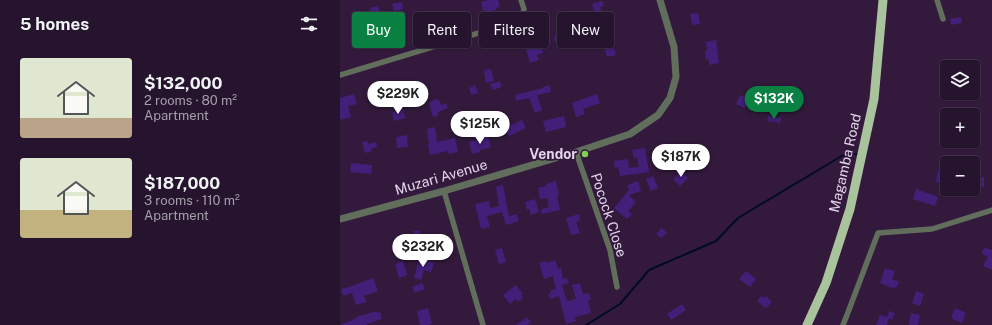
<!DOCTYPE html>
<html lang="en">
<head>
<meta charset="utf-8">
<style>
	body { margin:0; font-family:"Public Sans",sans-serif; background:#2e1d36; color:#f1f3f6; height:100vh; display:flex; flex-direction:column; font-size:15px; white-space:nowrap }
	* { box-sizing:border-box; margin:0 }
	p { font-size:13px; color:#a49eaa }
	.icon { flex:none; width:22px; height:22px; fill:none; stroke:currentColor; stroke-width:2; stroke-linecap:round; stroke-linejoin:round }
	.map { position:relative; flex:1; overflow:hidden }
	.panel { display:flex; flex-direction:column; background:#26142e; width:340px }
	.panel>* { flex:none }
	.hud { position:absolute; left:12px; top:12px; width:380px; height:36px; display:flex; gap:8px }
	.buttons { position:absolute; left:600px; top:60px; display:grid; gap:8px }
	.buttons a { display:grid; place-items:center; width:40px; height:40px; border-radius:4px; background:#26142e; box-shadow:0 1px 3px #0004,0 0 0 1px #42334a; font-size:20px }
	.price { position:absolute; translate:-50% -34px; padding:0 9px; border-radius:14px; background:#fff; color:#222; font-size:13px; line-height:26px; filter:drop-shadow(0 1px 2px #0008) }
	.price::after { content:''; position:absolute; left:50%; top:24px; width:12px; height:9px; margin-left:-6px; background:inherit; clip-path:polygon(0 0,100% 0,50% 100%) }
	.price.selected { background:#0b8043; color:#fff }
	ul { padding:0; list-style:none }
	li { display:flex; align-items:center; gap:12px; height:100px; padding:0 20px }
	li span { display:grid; place-items:center; flex:none; width:112px; height:80px; border-radius:4px; color:#555 }
	li>.icon { margin-inline-start:auto }
	span .icon { width:48px; height:48px; fill:#fffc; stroke-width:1 }
	li b { font-size:17px }
	h2 { display:flex; justify-content:space-between; align-items:center; height:48px; padding:0 20px; font-size:17px }
	.chip { padding:0 14px; border-radius:4px; background:#26142e; box-shadow:0 1px 3px #0004,0 0 0 1px #42334a; font-size:14px; line-height:36px }
	.chip.selected { background:#0b8043; color:#fff }
	main { display:flex; flex:1; min-height:0 }
	.map>svg:first-child { display:block }
	.lines { fill:none; stroke-linecap:round; stroke-linejoin:round }
	.stream { stroke:#000b24; stroke-width:2 }
	.building { fill:#421f79 }
	.minor { stroke:#626e5c; stroke-width:5.5 }
	.tertiary { stroke:#626e5c; stroke-width:7 }
	.trunk { stroke:#a9c49c; stroke-width:9 }
	.poi-dot { fill:#80d051; stroke:#331a3d; stroke-width:1.5 }
	.labels { text-anchor:middle; stroke-width:3.5; stroke-linejoin:round; paint-order:stroke }
	.poi-label { font-size:14px; font-weight:bold; fill:#e3d4ea; stroke:#331a3d; text-anchor:end }
	.street-label { font-size:14px; fill:#e3d4ea; stroke:#331a3d }
</style>
</head>
<body>
<main>
<section class="panel">
<h2>5 homes<svg class="icon" aria-label="filters" viewBox="0 0 24 24"><path d="M4 7h16M4 17h16"/><circle cx="9" cy="7" r="2"/><circle cx="15" cy="17" r="2"/></svg></h2>
<ul>
<li><span style="background:linear-gradient(#dfe7d0 75%,#b9a48a 0)"><svg class="icon" aria-label="home" viewBox="0 0 24 24"><path d="M3 11l9-7 9 7M6 9v11h12V9"/></svg></span><div><b>$132,000</b><p>2 rooms · 80 m²</p><p>Apartment</p></div></li>
<li><span style="background:linear-gradient(#dfe7d0 65%,#c2b280 0)"><svg class="icon" aria-label="home" viewBox="0 0 24 24"><path d="M3 11l9-7 9 7M6 9v11h12V9"/></svg></span><div><b>$187,000</b><p>3 rooms · 110 m²</p><p>Apartment</p></div></li>
</ul>
</section>
<div class="map">
<svg width="652" height="325" viewBox="0 0 652 325">
	<rect width="100%" height="100%" fill="#331a3d"/>
	<g class="lines">
		<path class="stream" d="M 246,325 L 280,304 L 309,270 L 376,241 L 398,218 L 505,154 L 517,154"/>
	</g>
	<path class="building" d="M 148,0 L 158,0 L 160,7 L 156,8 L 156,10 L 147,12 L 146,10 L 143,11 L 141,2 Z
		M 262,1 L 264,6 L 260,7 L 262,12 L 255,14 L 252,4 Z
		M 62,2 L 63,9 L 54,11 L 52,4 Z
		M 38,6 L 40,13 L 31,15 L 30,8 Z
		M 358,13 L 360,24 L 352,25 L 350,14 Z
		M 621,17 L 622,23 L 611,25 L 610,19 Z
		M 217,18 L 231,19 L 230,41 L 214,41 L 215,34 L 216,34 Z
		M 198,38 L 203,53 L 197,55 L 199,60 L 190,63 L 184,42 Z
		M 376,40 L 379,63 L 369,65 L 369,59 L 366,60 L 365,51 L 367,50 L 366,42 Z
		M 273,44 L 276,55 L 267,57 L 264,46 Z
		M 151,69 L 154,81 L 146,83 L 144,70 Z
		M 160,81 L 162,87 L 153,90 L 150,84 Z
		M 135,85 L 138,93 L 131,95 L 129,88 Z
		M 210,85 L 211,92 L 197,95 L 202,110 L 195,113 L 189,98 L 176,101 L 175,95 L 203,88 L 203,87 Z
		M 14,94 L 17,104 L 8,106 L 11,117 L 0,120 L 0,98 Z
		M 257,94 L 260,103 L 243,109 L 245,114 L 236,117 L 232,103 Z
		M 400,95 L 409,99 L 405,108 L 396,104 Z
		M 96,99 L 97,100 L 99,100 L 101,105 L 106,103 L 108,108 L 98,112 L 98,116 L 93,117 L 89,103 L 91,102 L 91,101 Z
		M 431,99 L 438,101 L 437,107 L 430,106 Z
		M 63,109 L 65,118 L 54,121 L 52,112 Z
		M 224,116 L 226,127 L 206,132 L 203,121 Z
		M 428,116 L 441,118 L 440,123 L 427,121 Z
		M 182,120 L 186,128 L 169,136 L 165,128 Z
		M 95,127 L 97,142 L 115,138 L 118,152 L 109,154 L 108,151 L 90,155 L 88,144 L 89,144 L 87,129 Z
		M 67,135 L 68,147 L 57,148 L 56,137 Z
		M 148,137 L 151,147 L 140,150 L 140,152 L 132,154 L 129,142 Z
		M 27,141 L 28,144 L 36,142 L 37,147 L 31,149 L 32,151 L 25,153 L 22,142 Z
		M 305,148 L 309,172 L 280,176 L 278,167 L 275,168 L 274,161 L 288,159 L 289,168 L 299,167 L 297,157 L 294,158 L 292,150 Z
		M 11,163 L 32,165 L 31,174 L 10,172 Z
		M 598,170 L 606,172 L 604,183 L 596,182 Z
		M 341,171 L 348,178 L 340,186 L 334,180 L 334,178 Z
		M 633,173 L 641,173 L 641,177 L 644,177 L 644,187 L 633,187 Z
		M 313,176 L 318,188 L 311,191 L 306,179 Z
		M 216,181 L 219,195 L 217,195 L 220,210 L 202,214 L 201,209 L 209,207 L 207,198 L 200,199 L 198,188 L 206,186 L 206,184 Z
		M 298,181 L 301,191 L 289,195 L 296,202 L 288,211 L 292,214 L 287,219 L 274,208 L 289,190 L 287,185 Z
		M 163,185 L 169,216 L 177,214 L 179,221 L 166,225 L 162,212 L 147,216 L 150,227 L 141,229 L 135,204 L 149,201 L 150,208 L 159,206 L 156,187 Z
		M 576,189 L 598,197 L 595,206 L 573,199 Z
		M 195,199 L 199,212 L 191,215 L 189,209 L 187,210 L 185,202 Z
		M 239,214 L 240,220 L 236,222 L 240,233 L 231,235 L 226,218 Z
		M 322,228 L 327,233 L 321,238 L 316,234 Z
		M 79,230 L 83,242 L 76,244 L 73,231 Z
		M 645,247 L 651,250 L 652,249 L 652,270 L 643,266 L 648,257 L 641,253 Z
		M 162,248 L 166,262 L 159,264 L 155,250 Z
		M 79,258 L 94,263 L 91,272 L 84,270 L 81,280 L 74,278 Z
		M 215,260 L 218,269 L 221,268 L 223,279 L 227,278 L 229,283 L 222,285 L 227,301 L 236,299 L 232,285 L 240,283 L 243,294 L 249,293 L 251,300 L 248,300 L 251,313 L 235,317 L 236,321 L 226,324 L 219,296 L 210,299 L 208,294 L 211,293 L 211,290 L 216,289 L 213,276 L 204,279 L 199,263 L 205,261 L 206,263 Z
		M 63,261 L 67,275 L 59,278 L 55,264 Z
		M 545,268 L 555,271 L 552,279 L 559,282 L 556,288 L 553,287 L 552,288 L 540,283 Z
		M 406,271 L 416,279 L 410,287 L 399,279 Z
		M 33,278 L 38,291 L 24,296 L 26,302 L 16,305 L 12,293 L 3,296 L 1,289 L 9,287 Z
		M 82,283 L 85,289 L 75,293 L 72,287 Z
		M 176,285 L 183,294 L 181,295 L 183,298 L 178,302 L 176,299 L 170,304 L 163,295 Z
		M 576,291 L 584,294 L 580,306 L 572,303 Z
		M 421,296 L 424,298 L 426,296 L 432,302 L 426,308 L 417,301 Z
		M 342,304 L 346,310 L 331,320 L 327,314 Z
		M 88,308 L 92,324 L 88,325 L 80,325 L 77,311 Z
		M 615,308 L 626,313 L 622,323 L 611,318 Z
		M 37,311 L 37,313 L 40,312 L 42,319 L 27,324 L 27,325 L 0,325 L 17,318 L 16,317 Z
		M 549,311 L 555,313 L 552,320 L 549,318 L 547,325 L 536,325 L 540,315 L 547,317 Z
		M 571,313 L 580,315 L 578,325 L 569,325 Z
		M 187,317 L 191,322 L 187,325 L 176,325 Z"/>
	<g class="lines">
		<path class="minor" d="M 597,0 L 603,19
			M 0,75 L 181,20 L 184,9 L 181,0
			M 236,152 L 270,250 L 277,287
			M 104,191 L 143,325
			M 503,325 L 507,315 L 538,233 L 592,229 L 652,210"/>
		<path class="tertiary" d="M 0,219 L 104,191 L 236,152 L 290,134 L 318,115 L 330,98 L 336,77 L 334,47 L 320,0"/>
		<path class="trunk" d="M 467,325 L 486,283 L 510,209 L 534,99 L 543,0"/>
	</g>
	<circle class="poi-dot" cx="245" cy="154" r="4"/>
	<g class="labels">
		<g class="poi-label">
			<text x="237" y="159">Vendor</text>
		</g>
		<g class="street-label">
			<text transform="translate(505 163) rotate(-77)" y="5">Magamba Road</text>
			<text transform="translate(101 177) rotate(-16)" y="5">Muzari Avenue</text>
			<text transform="translate(269 215) rotate(72)" y="5">Pocock Close</text>
		</g>
	</g>
</svg>
<div class="buttons">
<a><svg class="icon" aria-label="layers" viewBox="0 0 24 24"><path d="M12 4l9 5-9 5-9-5zM3 14l9 5 9-5"/></svg></a>
<a>+</a>
<a>−</a>
</div>
<b class="price" style="left:58px;top:115px">$229K</b>
<b class="price selected" style="left:434px;top:120px">$132K</b>
<b class="price" style="left:140px;top:145px">$125K</b>
<b class="price" style="left:341px;top:178px">$187K</b>
<b class="price" style="left:83px;top:268px">$232K</b>
<div class="hud">
<a class="chip selected">Buy</a>
<a class="chip">Rent</a>
<a class="chip">Filters</a>
<a class="chip">New</a>
</div>
</div>
</main>
</body>
</html>
